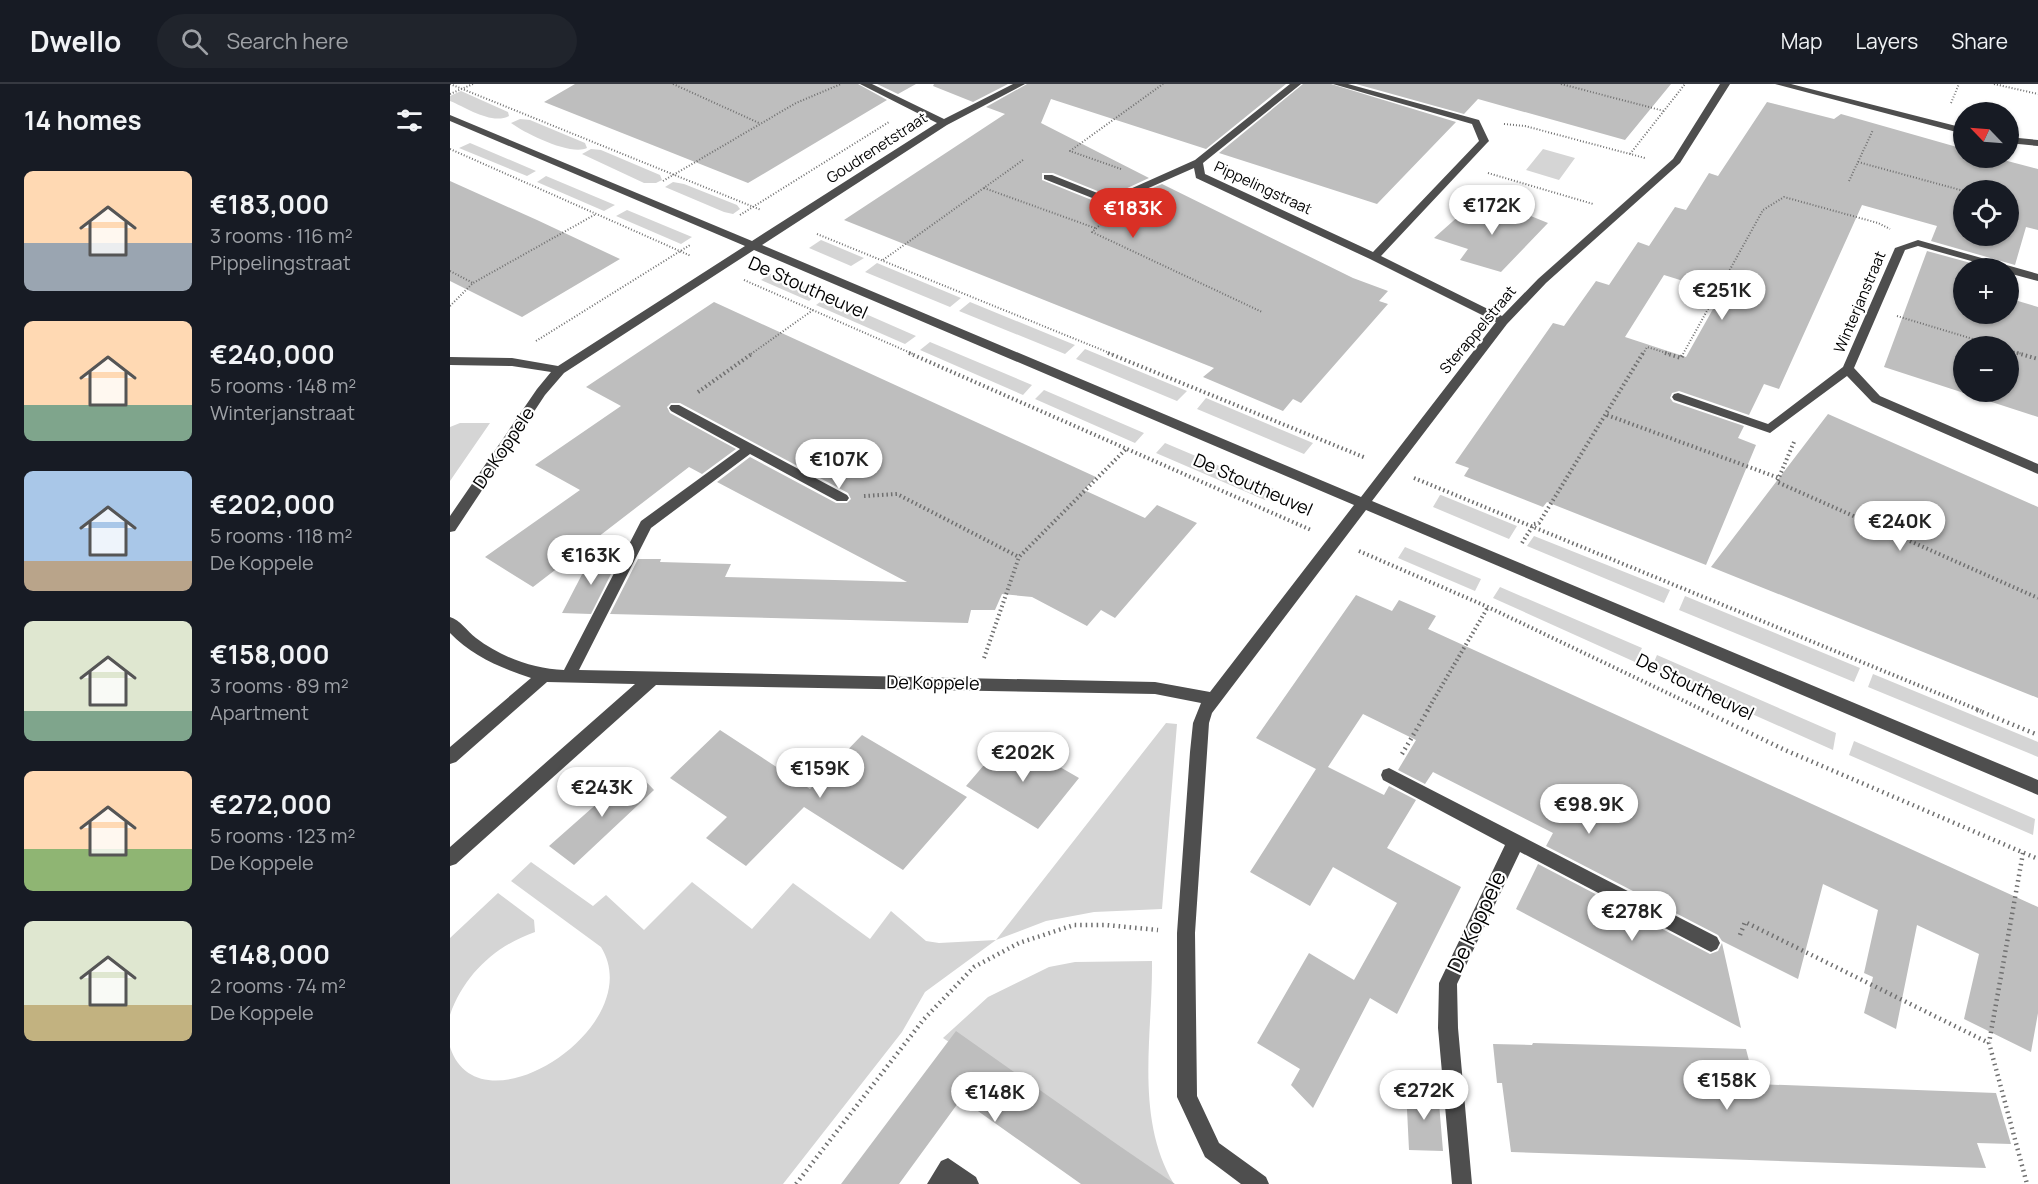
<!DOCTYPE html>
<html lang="en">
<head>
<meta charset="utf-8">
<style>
	body { margin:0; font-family:Manrope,sans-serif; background:#20242c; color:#f1f3f6; height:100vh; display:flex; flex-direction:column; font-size:22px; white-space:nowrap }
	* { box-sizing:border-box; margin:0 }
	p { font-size:20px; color:#9ea1a6 }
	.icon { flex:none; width:33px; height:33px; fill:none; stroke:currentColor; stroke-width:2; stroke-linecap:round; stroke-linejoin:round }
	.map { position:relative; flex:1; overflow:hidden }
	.drawer { display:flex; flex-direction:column; background:#171b24; width:450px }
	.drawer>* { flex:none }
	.needle { width:39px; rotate:295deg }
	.controls { position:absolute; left:1503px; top:18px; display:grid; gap:12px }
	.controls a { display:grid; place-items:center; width:66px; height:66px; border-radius:50%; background:#171b24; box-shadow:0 2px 4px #0004; font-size:30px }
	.price { position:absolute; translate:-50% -51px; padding:0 14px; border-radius:21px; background:#fff; color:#222; font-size:20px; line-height:39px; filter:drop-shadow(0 2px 3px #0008) }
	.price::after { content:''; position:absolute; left:50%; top:36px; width:18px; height:14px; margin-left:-9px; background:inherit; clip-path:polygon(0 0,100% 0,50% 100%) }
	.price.active { background:#d93025; color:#fff }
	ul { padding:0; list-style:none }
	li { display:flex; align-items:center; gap:18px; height:150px; padding:0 24px }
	li span { display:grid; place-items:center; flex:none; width:168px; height:120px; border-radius:9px; color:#555 }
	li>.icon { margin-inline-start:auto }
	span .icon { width:72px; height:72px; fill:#fffc; stroke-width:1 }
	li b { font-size:26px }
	h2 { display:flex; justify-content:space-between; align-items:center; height:72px; padding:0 24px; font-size:26px }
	header { display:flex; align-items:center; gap:36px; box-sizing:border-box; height:84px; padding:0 30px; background:#171b24; border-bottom:2px solid #363941 }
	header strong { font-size:28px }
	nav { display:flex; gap:33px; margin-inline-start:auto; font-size:21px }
	.search { width:420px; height:54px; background:#20242c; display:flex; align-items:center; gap:15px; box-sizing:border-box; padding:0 21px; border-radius:33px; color:#9ea1a6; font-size:22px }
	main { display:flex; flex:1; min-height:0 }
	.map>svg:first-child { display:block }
	.green { fill:#d5d5d5 }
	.building { fill:#bebebe; fill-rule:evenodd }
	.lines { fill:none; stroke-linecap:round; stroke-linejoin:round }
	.path-far2 { stroke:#707070; stroke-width:2; stroke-dasharray:1 2; stroke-linecap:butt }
	.path-far1 { stroke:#707070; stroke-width:4; stroke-dasharray:1.5 3; stroke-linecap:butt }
	.path { stroke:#707070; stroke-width:4.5; stroke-dasharray:1.5 4; stroke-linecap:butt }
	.minor { fill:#4e4e4e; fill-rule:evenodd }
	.labels { text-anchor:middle; stroke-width:4.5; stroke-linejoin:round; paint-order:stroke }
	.far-street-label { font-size:15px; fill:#000; stroke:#fff }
	.street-label { font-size:18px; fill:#000; stroke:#fff }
	.near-street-label { font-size:21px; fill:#000; stroke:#fff }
</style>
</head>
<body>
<header>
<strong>Dwello</strong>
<div class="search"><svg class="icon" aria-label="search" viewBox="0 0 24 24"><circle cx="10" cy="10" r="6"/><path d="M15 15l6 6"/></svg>Search here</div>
<nav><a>Map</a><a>Layers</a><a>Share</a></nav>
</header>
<main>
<section class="drawer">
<h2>14 homes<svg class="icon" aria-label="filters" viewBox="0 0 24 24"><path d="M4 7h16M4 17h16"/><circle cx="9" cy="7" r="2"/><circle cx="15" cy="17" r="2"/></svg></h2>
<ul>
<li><span style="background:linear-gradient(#ffd9b3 60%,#9aa5b1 0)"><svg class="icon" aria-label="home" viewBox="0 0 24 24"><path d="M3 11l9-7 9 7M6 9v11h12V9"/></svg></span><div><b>€183,000</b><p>3 rooms · 116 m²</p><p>Pippelingstraat</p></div></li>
<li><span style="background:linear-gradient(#ffd9b3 70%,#7fa58c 0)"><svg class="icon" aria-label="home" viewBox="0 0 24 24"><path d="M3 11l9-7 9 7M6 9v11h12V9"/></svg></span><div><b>€240,000</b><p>5 rooms · 148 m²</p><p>Winterjanstraat</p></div></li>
<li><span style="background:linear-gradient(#a9c7e8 75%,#b9a48a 0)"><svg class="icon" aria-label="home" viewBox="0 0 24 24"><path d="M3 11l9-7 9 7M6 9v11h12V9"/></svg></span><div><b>€202,000</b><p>5 rooms · 118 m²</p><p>De Koppele</p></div></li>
<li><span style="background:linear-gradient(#dfe7d0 75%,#7fa58c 0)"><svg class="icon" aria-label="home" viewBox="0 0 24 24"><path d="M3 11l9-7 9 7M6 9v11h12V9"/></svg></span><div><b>€158,000</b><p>3 rooms · 89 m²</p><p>Apartment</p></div></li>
<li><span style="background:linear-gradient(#ffd9b3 65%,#8fb573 0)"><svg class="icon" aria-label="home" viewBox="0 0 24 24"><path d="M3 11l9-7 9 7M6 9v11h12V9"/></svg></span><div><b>€272,000</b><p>5 rooms · 123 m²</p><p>De Koppele</p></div></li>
<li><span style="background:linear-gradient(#dfe7d0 70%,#c2b280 0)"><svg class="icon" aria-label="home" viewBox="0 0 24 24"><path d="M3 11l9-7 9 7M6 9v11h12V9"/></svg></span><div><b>€148,000</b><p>2 rooms · 74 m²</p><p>De Koppele</p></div></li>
</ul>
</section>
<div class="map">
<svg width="1588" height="1100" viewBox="0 0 1588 1100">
	<rect width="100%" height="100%" fill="#fff"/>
	<path class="green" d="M 11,7 L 58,28 L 59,32 C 42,41 17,24 0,17 L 0,12 Z
		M 70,35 L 80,36 L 135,59 L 137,64 C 121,72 76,50 61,39 Z
		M 20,59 L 86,87 L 77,92 L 9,64 Z
		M 141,65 L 151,66 L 210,91 L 212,96 L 206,99 L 194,99 L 132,70 Z
		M 1093,65 L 1125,74 L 1109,96 L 1076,86 Z
		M 96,92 L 165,121 L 154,127 L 87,98 Z
		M 223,98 L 234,100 L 287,121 L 290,125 L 283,130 L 274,128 L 215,103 Z
		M 177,126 L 242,153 L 231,160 L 166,132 Z
		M 371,156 L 414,174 L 401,182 L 359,164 Z
		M 427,179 L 511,214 L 500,223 L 415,188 Z
		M 322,189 L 369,209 L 359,217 L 311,196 Z
		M 377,213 L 466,252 L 455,260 L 366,221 Z
		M 520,218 L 625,261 L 615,270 L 509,227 Z
		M 480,258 L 582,301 L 573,311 L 470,266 Z
		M 635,265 L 737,307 L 727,317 L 626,275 Z
		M 594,306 L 694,349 L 685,359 L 585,315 Z
		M 756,314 L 863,359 L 854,370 L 747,325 Z
		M 10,339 L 40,339 L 0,397 L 0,343 Z
		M 715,359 L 824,405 L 815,416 L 706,369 Z
		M 990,411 L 991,411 L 1067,442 L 1059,455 L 983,423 Z
		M 1084,452 L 1220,506 L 1214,519 L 1077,462 Z
		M 955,463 L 1031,495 L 1025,507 L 948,474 Z
		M 1050,503 L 1192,564 L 1185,578 L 1043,514 Z
		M 1235,512 L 1410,584 L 1404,598 L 1229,526 Z
		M 1207,571 L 1386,649 L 1383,666 L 1201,585 Z
		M 1423,590 L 1588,658 L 1588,673 L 1418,603 Z
		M 716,639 L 727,640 L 712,825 L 644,828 L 596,837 L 546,856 L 475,908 L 452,948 L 333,1100 L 0,1100 L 0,963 C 29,1053 200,942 151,863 L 61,797 L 81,778 L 143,822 L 156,811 L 194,846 L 242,798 L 302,845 L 343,799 L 420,855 L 441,827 L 476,857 L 489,859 L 546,856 Z
		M 1404,657 L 1585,735 L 1583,751 L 1399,671 Z
		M 48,809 L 84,836 L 85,848 C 45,862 14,891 0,931 L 0,854 Z
		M 702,877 C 703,950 684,1033 724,1100 L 709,1100 L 493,954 L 538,913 L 599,883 L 625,878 Z"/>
	<path class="building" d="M 125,0 L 408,0 L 437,16 L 298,99 L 94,18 Z
		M 427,0 L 466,0 L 448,10 Z
		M 484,0 L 558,0 L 523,18 L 483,2 Z
		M 577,0 L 836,0 L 756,65 L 601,15 L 591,39 L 699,94 L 660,112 L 603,89 L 592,89 L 592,96 L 659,123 L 712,100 L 903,194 L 938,207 L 929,217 L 938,220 L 851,319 L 843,315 L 833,327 L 753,293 L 764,284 L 394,136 L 555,30 L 536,23 Z
		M 853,0 L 881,0 L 1006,38 L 927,120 L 769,69 Z
		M 906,0 L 1221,0 L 1175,56 L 1028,15 L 1014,30 Z
		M 1317,18 L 1384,35 L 1391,30 L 1514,65 L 1514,74 L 1546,74 L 1588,85 L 1588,146 L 1576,143 L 1565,181 L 1481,157 L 1487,142 L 1412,121 L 1329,305 L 1314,300 L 1299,331 L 1229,307 L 1222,309 L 1220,314 L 1223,318 L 1294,342 L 1288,354 L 1306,361 L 1256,481 L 1097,418 L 1093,423 L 1014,392 L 1019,384 L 1005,379 L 1103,239 L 1114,242 L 1146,197 L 1159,201 L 1188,158 L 1199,162 L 1225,123 L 1236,126 L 1259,89 L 1268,92 ZM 1514,106 L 1558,106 L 1558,152 L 1514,152 ZM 1214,191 L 1272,209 L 1236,273 L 1175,253 Z
		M 0,97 L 87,136 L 170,175 L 72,233 L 0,197 Z
		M 1021,121 L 1051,133 L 1061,124 L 1098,139 L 1051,188 L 1010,176 L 1018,165 L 984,154 Z
		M 1477,167 L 1539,184 L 1514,184 L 1514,230 L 1558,230 L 1558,214 L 1588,223 L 1588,333 L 1434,283 ZM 1514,262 L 1558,262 L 1558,308 L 1514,308 Z
		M 264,218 L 646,393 L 634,406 L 695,434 L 707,421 L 747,439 L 665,534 L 651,526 L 637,542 L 582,513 L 552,510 L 545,526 L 521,526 L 518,539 L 160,530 L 188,475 L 211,475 L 210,478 L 281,480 L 275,493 L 457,498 L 267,398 L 300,373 L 386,419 L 397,419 L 401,415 L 398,409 L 230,319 L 221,319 L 217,323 L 220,329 L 286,365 L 252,390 L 239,383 L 83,503 L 35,473 L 130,406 L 85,381 L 171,322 L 136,303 Z
		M 1378,330 L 1588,423 L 1588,614 L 1261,483 Z
		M 141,473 L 169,474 L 141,530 L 112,529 Z
		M 906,511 L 942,527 L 949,516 L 986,532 L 978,545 L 1588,823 L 1588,929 L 1581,968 L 1514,935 L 1529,870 L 1467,841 L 1446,945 L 1414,929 L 1423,893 L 1414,889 L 1428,826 L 1373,800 L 1348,895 L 1272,857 L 1268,851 L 1096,762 L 1103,749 L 983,688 L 975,700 L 948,686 L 966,656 L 913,630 L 878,683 L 934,711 L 939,702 L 966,716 L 937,764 L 1011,803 L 947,930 L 920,914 L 863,1024 L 841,1001 L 850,985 L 807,959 L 859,869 L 904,896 L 947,819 L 883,783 L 860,822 L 800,788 L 866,685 L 806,654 Z
		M 270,646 L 360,705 L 412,651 L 517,713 L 453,786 L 354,723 L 296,782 L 256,754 L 277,733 L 220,694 Z
		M 558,653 L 629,694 L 588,745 L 516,702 Z
		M 185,686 L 204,706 L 124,781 L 99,762 Z
		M 1088,780 L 1260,870 L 1268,867 L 1272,859 L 1291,944 L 1066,825 Z
		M 506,947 L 668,1061 L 725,1100 L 631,1100 L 511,1015 L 449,1100 L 391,1100 Z
		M 1083,959 L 1296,965 L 1305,1000 L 1546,1009 L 1561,1060 L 1527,1059 L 1536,1084 L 1061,1068 L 1052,999 L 1047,999 L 1043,960 L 1082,961 Z
		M 956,1005 L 988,1007 L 993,1067 L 959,1066 Z"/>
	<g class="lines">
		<path class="path-far2" d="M 0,0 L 311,126
			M 223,0 L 309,39
			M 1111,0 L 1214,27
			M 1544,0 L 1588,10
			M 0,10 L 23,0
			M 1501,19 L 1509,0
			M 1054,40 L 1075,42 L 1195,74
			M 0,65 L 241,172
			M 1180,70 L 1235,0
			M 1408,78 L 1514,107
			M 671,85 L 620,67 L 713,0
			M 1038,89 L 1143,120
			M 213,97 L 346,19 L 391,0
			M 1399,97 L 1423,46
			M 534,104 L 645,144
			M 290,131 L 439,38
			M 651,140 L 642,148 L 812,228
			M 367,150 L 662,270
			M 433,176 L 573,76
			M 0,187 L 23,199
			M 294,196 L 463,270
			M 0,222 L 23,199 L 146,130
			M 1447,232 L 1546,262
			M 86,257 L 240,161
			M 1558,266 L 1572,270
			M 301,270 L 363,226
			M 1193,270 L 1197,263 L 1220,270
			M 1233,270 L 1313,126 L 1334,113 L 1428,139 L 1440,145"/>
		<path class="path-far1" d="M 459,269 L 861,446
			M 658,269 L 916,374
			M 1215,269 L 1231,274 L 1234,269
			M 1567,269 L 1588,275
			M 248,308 L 303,269
			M 1157,331 L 1329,394
			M 1344,358 L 1327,398 L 1588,514
			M 964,394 L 1531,627
			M 414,412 L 447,410 L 569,473
			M 1072,459 L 1084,440 L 1089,439 L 1193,269
			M 909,467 L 1038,523 L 1255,627
			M 534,574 L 569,473 L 676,365
			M 977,627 L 1038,523"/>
		<path class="path" d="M 1252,626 L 1335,666 L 1588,775
			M 1527,626 L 1588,651
			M 952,670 L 978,626
			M 1573,769 L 1539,959 L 1577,1100
			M 1290,851 L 1295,838 L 1539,959
			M 346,1100 L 474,935 L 524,883 L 569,859 L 624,841 L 656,841 L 708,846"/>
		<path class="minor" d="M 410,0 L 422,0 L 494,35 L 563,0 L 575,0 L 497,41 L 312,161 L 911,413 L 1046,238 L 920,175 L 746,94 L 744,84 L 660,121 L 594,95 L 594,91 L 602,91 L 660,114 L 745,76 L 840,0 L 851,0 L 753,79 L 755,90 L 923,168 L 1029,57 L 1022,40 L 883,0 L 898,0 L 1029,36 L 1039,57 L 1037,59 L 931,172 L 1052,232 L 1088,195 L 1223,75 L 1270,0 L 1280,0 L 1230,79 L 1096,199 L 1057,240 L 922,417 L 1588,696 L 1588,711 L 916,426 L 762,629 L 759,639 L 745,849 L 747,1012 L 769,1059 L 816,1093 L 819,1100 L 791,1100 L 755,1073 L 727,1013 L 727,849 L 740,668 L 743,639 L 751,619 L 705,610 L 206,601 L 6,780 L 0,782 L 0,763 L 185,600 L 97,598 L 6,678 L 0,680 L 0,663 L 81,594 C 51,584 22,572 0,549 L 0,533 C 10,536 17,547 26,554 C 51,573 83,585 114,586 L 191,437 L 290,365 L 221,327 L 219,324 L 221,321 L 229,321 L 397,411 L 399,414 L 397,417 L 387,417 L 300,370 L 201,444 L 129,586 L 705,598 L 760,608 L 904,421 L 304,166 L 114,289 L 95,311 L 5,447 L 0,448 L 0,432 L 87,305 L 101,288 L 62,282 L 0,281 L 0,273 L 62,274 L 108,282 L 295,162 L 0,37 L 0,31 L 302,157 L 487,39 Z
			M 1325,0 L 1341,0 L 1514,44 L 1514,50 Z
			M 1558,53 L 1588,56 L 1588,62 L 1558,59 Z
			M 1468,156 L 1588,190 L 1588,197 L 1558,189 L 1558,184 L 1546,184 L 1468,162 L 1455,166 L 1404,284 L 1430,312 L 1588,380 L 1588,390 L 1422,318 L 1397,292 L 1320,349 L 1224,316 L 1222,313 L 1224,310 L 1228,309 L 1318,340 L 1393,283 L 1445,164 Z
			M 939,684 L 1267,853 L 1270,859 L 1267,865 L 1261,868 L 1255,865 L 1070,768 L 1007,900 L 1008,944 L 1022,1100 L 1002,1100 L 988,944 L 989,899 L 1055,761 L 933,696 L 931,691 L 933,686 Z
			M 498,1074 L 526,1093 L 529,1100 L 477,1100 L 491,1077 Z"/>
	</g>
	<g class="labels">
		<g class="far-street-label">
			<text transform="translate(427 64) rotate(-33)" y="5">Goudrenetstraat</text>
			<text transform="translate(813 104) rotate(25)" y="5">Pippelingstraat</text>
			<text transform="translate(1410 218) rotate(-67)" y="5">Winterjanstraat</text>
			<text transform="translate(1028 246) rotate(-50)" y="5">Sterappelstraat</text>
		</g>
		<g class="street-label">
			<text transform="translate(358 204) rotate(24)" y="6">De Stoutheuvel</text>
			<text transform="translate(54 364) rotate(-56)" y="6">De Koppele</text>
			<text transform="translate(803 401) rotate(24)" y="6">De Stoutheuvel</text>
			<text transform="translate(483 599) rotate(1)" y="6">De Koppele</text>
			<text transform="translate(1245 603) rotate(26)" y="6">De Stoutheuvel</text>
		</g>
		<g class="near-street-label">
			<text transform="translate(1027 838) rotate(-65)" y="7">De Koppele</text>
		</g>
	</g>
</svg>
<div class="controls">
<a><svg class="needle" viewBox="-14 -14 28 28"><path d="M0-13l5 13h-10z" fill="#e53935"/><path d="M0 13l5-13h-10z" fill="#9ea1a6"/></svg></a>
<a><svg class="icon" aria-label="locate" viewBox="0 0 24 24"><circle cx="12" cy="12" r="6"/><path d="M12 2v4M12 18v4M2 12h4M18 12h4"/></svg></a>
<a>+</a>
<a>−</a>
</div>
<b class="price" style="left:1042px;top:152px">€172K</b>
<b class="price active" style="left:683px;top:155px">€183K</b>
<b class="price" style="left:1272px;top:237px">€251K</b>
<b class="price" style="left:389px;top:406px">€107K</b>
<b class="price" style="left:1450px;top:468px">€240K</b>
<b class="price" style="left:141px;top:502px">€163K</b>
<b class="price" style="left:573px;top:699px">€202K</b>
<b class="price" style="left:370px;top:715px">€159K</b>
<b class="price" style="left:152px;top:734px">€243K</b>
<b class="price" style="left:1139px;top:751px">€98.9K</b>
<b class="price" style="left:1182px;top:858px">€278K</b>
<b class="price" style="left:1277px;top:1027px">€158K</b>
<b class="price" style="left:974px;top:1037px">€272K</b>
<b class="price" style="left:545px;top:1039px">€148K</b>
</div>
</main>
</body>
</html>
